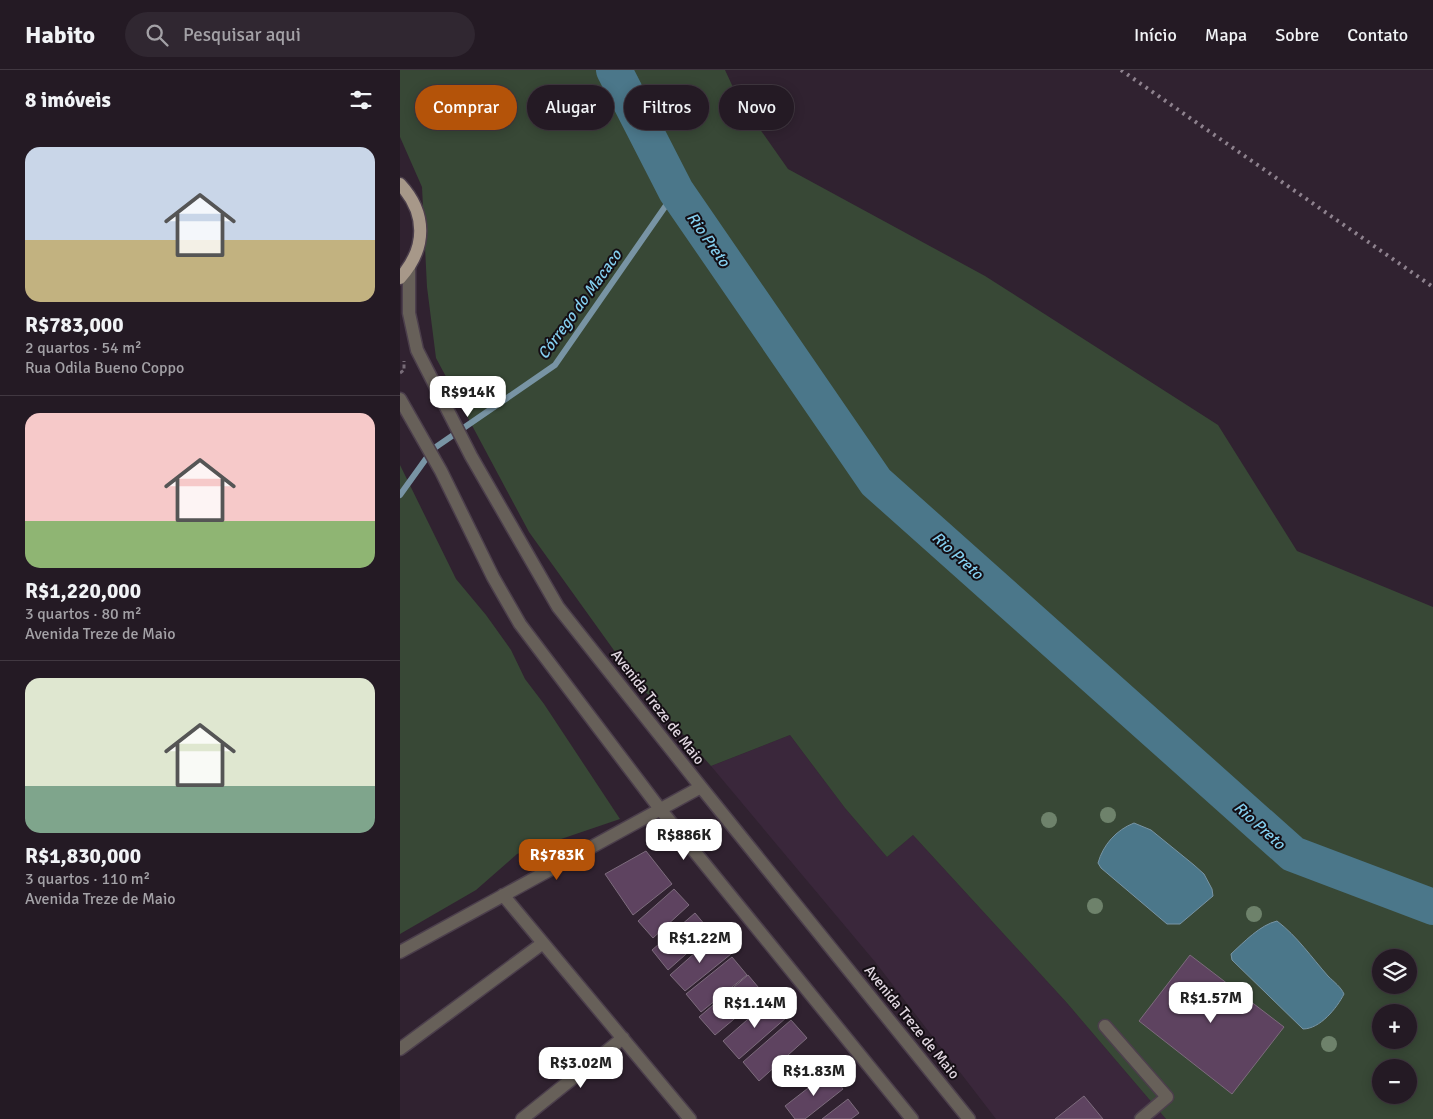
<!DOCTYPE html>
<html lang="pt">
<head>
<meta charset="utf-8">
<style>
	body { margin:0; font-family:Signika,sans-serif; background:#302731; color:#f1f3f6; height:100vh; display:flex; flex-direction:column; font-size:19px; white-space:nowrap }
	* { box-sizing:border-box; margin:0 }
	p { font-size:16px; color:#a3a1a6 }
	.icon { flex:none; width:28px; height:28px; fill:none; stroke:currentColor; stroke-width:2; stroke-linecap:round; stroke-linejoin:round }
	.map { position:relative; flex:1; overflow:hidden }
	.details { display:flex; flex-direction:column; background:#241a24; width:400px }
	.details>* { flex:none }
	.banner { position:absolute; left:15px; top:15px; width:475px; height:45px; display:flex; gap:10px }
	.fabs { position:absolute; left:972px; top:879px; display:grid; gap:10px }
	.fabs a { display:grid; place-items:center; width:45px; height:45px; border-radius:50%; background:#241a24; box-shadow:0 2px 12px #0003,0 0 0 1px #413841; font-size:25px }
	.price { position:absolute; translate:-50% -42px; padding:0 11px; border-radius:10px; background:#fff; color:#222; font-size:16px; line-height:32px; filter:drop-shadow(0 1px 2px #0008) }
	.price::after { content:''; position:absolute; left:50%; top:30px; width:15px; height:11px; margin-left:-8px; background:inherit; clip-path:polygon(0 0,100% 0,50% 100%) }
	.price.on { background:#b45309; color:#fff }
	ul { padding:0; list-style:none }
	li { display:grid; align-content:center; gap:10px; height:265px; padding:0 25px }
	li+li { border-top:1px solid #413841 }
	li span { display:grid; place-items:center; height:155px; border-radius:15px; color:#555 }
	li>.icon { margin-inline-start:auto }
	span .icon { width:90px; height:90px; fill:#fffc; stroke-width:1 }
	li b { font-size:21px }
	h2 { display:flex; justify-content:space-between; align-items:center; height:60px; padding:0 25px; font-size:21px }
	.pill { padding:0 18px; border-radius:22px; background:#241a24; box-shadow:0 2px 12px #0003,0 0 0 1px #413841; font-size:18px; line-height:45px }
	.pill.on { background:#b45309; color:#fff }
	header { display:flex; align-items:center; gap:30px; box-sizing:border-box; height:70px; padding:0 25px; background:#241a24; border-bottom:1px solid #413841 }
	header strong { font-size:24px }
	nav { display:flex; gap:28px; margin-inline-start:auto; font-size:18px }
	.search { width:350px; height:45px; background:#302731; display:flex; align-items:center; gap:12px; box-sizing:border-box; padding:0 18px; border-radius:28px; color:#a3a1a6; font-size:19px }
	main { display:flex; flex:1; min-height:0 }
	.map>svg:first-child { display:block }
	.built { fill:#3a273b }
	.green { fill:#384836; fill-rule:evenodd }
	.water { fill:#4b778a; stroke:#7894a4 }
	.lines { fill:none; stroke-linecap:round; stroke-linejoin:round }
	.stream { stroke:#7894a4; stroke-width:6 }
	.river { stroke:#4b778a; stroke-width:36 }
	.building { fill:#5e4360; stroke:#7d6c7d }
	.minor-casing { stroke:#4c3f4c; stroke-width:15 }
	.major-casing { stroke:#4c3f4c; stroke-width:15 }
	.path { stroke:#776b77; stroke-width:3; stroke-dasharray:4 2.5; stroke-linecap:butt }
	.minor { stroke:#676059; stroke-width:12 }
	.major { stroke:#a79889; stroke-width:12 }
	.rail { stroke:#8e828e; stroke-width:4; stroke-dasharray:2.5 5; stroke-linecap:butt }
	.tree { fill:#6e826b }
	.labels { text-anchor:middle; stroke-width:4; stroke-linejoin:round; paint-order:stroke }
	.street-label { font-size:15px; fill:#e1d7e1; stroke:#140e14 }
	.water-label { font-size:16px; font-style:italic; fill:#84cfef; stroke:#140e14 }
</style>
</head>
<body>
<header>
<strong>Habito</strong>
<div class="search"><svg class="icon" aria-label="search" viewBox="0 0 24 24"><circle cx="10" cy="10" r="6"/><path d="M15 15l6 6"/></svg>Pesquisar aqui</div>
<nav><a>Início</a><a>Mapa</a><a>Sobre</a><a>Contato</a></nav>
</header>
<main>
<section class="details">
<h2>8 imóveis<svg class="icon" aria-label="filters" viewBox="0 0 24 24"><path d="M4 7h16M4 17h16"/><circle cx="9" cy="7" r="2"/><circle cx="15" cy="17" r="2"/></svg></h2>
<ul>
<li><span style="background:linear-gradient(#c9d6e8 60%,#c2b280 0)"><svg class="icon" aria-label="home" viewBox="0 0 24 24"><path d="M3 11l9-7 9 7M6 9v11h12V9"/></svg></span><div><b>R$783,000</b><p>2 quartos · 54 m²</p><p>Rua Odila Bueno Coppo</p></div></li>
<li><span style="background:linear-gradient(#f6c9c9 70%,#8fb573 0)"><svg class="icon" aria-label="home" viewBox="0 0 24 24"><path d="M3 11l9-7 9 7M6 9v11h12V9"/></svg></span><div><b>R$1,220,000</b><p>3 quartos · 80 m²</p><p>Avenida Treze de Maio</p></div></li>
<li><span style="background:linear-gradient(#dfe7d0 70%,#7fa58c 0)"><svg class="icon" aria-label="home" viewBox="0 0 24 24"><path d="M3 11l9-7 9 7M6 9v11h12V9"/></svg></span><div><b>R$1,830,000</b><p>3 quartos · 110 m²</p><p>Avenida Treze de Maio</p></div></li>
</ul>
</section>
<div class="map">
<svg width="1033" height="1049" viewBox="0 0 1033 1049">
	<rect width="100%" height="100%" fill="#302230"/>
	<path class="built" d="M 390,665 L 445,738 L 487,787 L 513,765 L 667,933 L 766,1049 L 596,1049 L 476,893 L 311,696 Z"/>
	<path class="green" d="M 0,0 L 325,0 L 338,28 L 388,99 L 585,206 L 818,355 L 897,481 L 1033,537 L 1033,1049 L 766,1049 L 667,933 L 513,765 L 487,787 L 445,738 L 390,665 L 311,696 L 236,611 L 129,462 L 36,288 L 27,217 L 22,117 L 0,67 ZM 981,888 L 1009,888 L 1009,915 L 981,915 ZM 981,942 L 1009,942 L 1009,970 L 981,970 ZM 981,998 L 1009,998 L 1009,1025 L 981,1025 Z
		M 0,395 L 56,509 L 86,545 L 111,580 L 125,609 L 144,634 L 220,749 L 117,784 L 76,820 L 0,864 Z"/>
	<path class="water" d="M 734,753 L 751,760 L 794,795 L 804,804 L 812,819 L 813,826 L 780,854 L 767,854 L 701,798 L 698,793 C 703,775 716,760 734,753 Z
		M 877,851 C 897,866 912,888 928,906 C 934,912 941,917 944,924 C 937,938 920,959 903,959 L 832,890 L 831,884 C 844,872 860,855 877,851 Z"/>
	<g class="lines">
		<path class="stream" d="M 0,425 L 33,379 L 155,295 L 276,121"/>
		<path class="river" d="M 214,0 L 276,121 L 476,412 L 893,784 L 1033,837"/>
	</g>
	<path class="building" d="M 246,781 L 272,814 L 233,845 L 205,804 Z
		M 274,819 L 289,835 L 253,868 L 238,851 Z
		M 295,843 L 311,862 L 268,900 L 252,880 Z
		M 314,866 L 331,884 L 285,921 L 270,905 Z
		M 790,885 L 884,957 L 832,1024 L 739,951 Z
		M 332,887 L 347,905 L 301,942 L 286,924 Z
		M 348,905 L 364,924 L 315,965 L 299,947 Z
		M 371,929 L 387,947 L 339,989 L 323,971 Z
		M 391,950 L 407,968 L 359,1011 L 343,992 Z
		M 430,1001 L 443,1019 L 405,1049 L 395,1049 L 385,1036 Z
		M 684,1026 L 703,1049 L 655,1049 Z
		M 448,1029 L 459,1043 L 451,1049 L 422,1049 Z"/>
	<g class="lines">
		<defs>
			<path id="minor" d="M 9,198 L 9,243 L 17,280 L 71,386 L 158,537 L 301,717 L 569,1049
				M 0,329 L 41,401 L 93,507 L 120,554 L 260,739 L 512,1049
				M 103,825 L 290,1049
				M 0,882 L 301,717
				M 705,956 L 767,1027 L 741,1049
				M 0,979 L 143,873
				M 122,1049 L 223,968"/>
			<path id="major" d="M 0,114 C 27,143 27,178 0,208"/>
		</defs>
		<use href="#minor" class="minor-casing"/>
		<use href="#major" class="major-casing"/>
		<path class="path" d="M 0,303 L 4,300 L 4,291"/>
		<use href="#minor" class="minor"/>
		<use href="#major" class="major"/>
		<path class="rail" d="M 721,0 L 1033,217"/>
	</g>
	<g class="tree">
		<circle cx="708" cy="745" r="8"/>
		<circle cx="649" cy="750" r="8"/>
		<circle cx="695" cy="836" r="8"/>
		<circle cx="854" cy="844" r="8"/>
		<circle cx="929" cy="974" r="8"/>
	</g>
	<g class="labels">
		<g class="street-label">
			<text transform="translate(258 637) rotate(52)" y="5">Avenida Treze de Maio</text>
			<text transform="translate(512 952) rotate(51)" y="5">Avenida Treze de Maio</text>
		</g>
		<g class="water-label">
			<text transform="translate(309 169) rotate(55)" y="6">Rio Preto</text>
			<text transform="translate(179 234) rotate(-54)" y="6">Córrego do Macaco</text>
			<text transform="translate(558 485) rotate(42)" y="6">Rio Preto</text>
			<text transform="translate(860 755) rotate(42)" y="6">Rio Preto</text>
		</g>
	</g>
</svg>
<div class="fabs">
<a><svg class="icon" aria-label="layers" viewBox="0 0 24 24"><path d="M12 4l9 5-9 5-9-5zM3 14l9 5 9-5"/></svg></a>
<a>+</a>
<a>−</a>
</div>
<b class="price" style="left:68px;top:348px">R$914K</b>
<b class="price" style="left:284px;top:791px">R$886K</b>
<b class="price on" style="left:157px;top:811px">R$783K</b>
<b class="price" style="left:300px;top:894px">R$1.22M</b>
<b class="price" style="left:811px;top:954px">R$1.57M</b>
<b class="price" style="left:355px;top:959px">R$1.14M</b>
<b class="price" style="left:181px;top:1019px">R$3.02M</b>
<b class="price" style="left:414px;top:1027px">R$1.83M</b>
<div class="banner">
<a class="pill on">Comprar</a>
<a class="pill">Alugar</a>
<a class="pill">Filtros</a>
<a class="pill">Novo</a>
</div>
</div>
</main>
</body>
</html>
